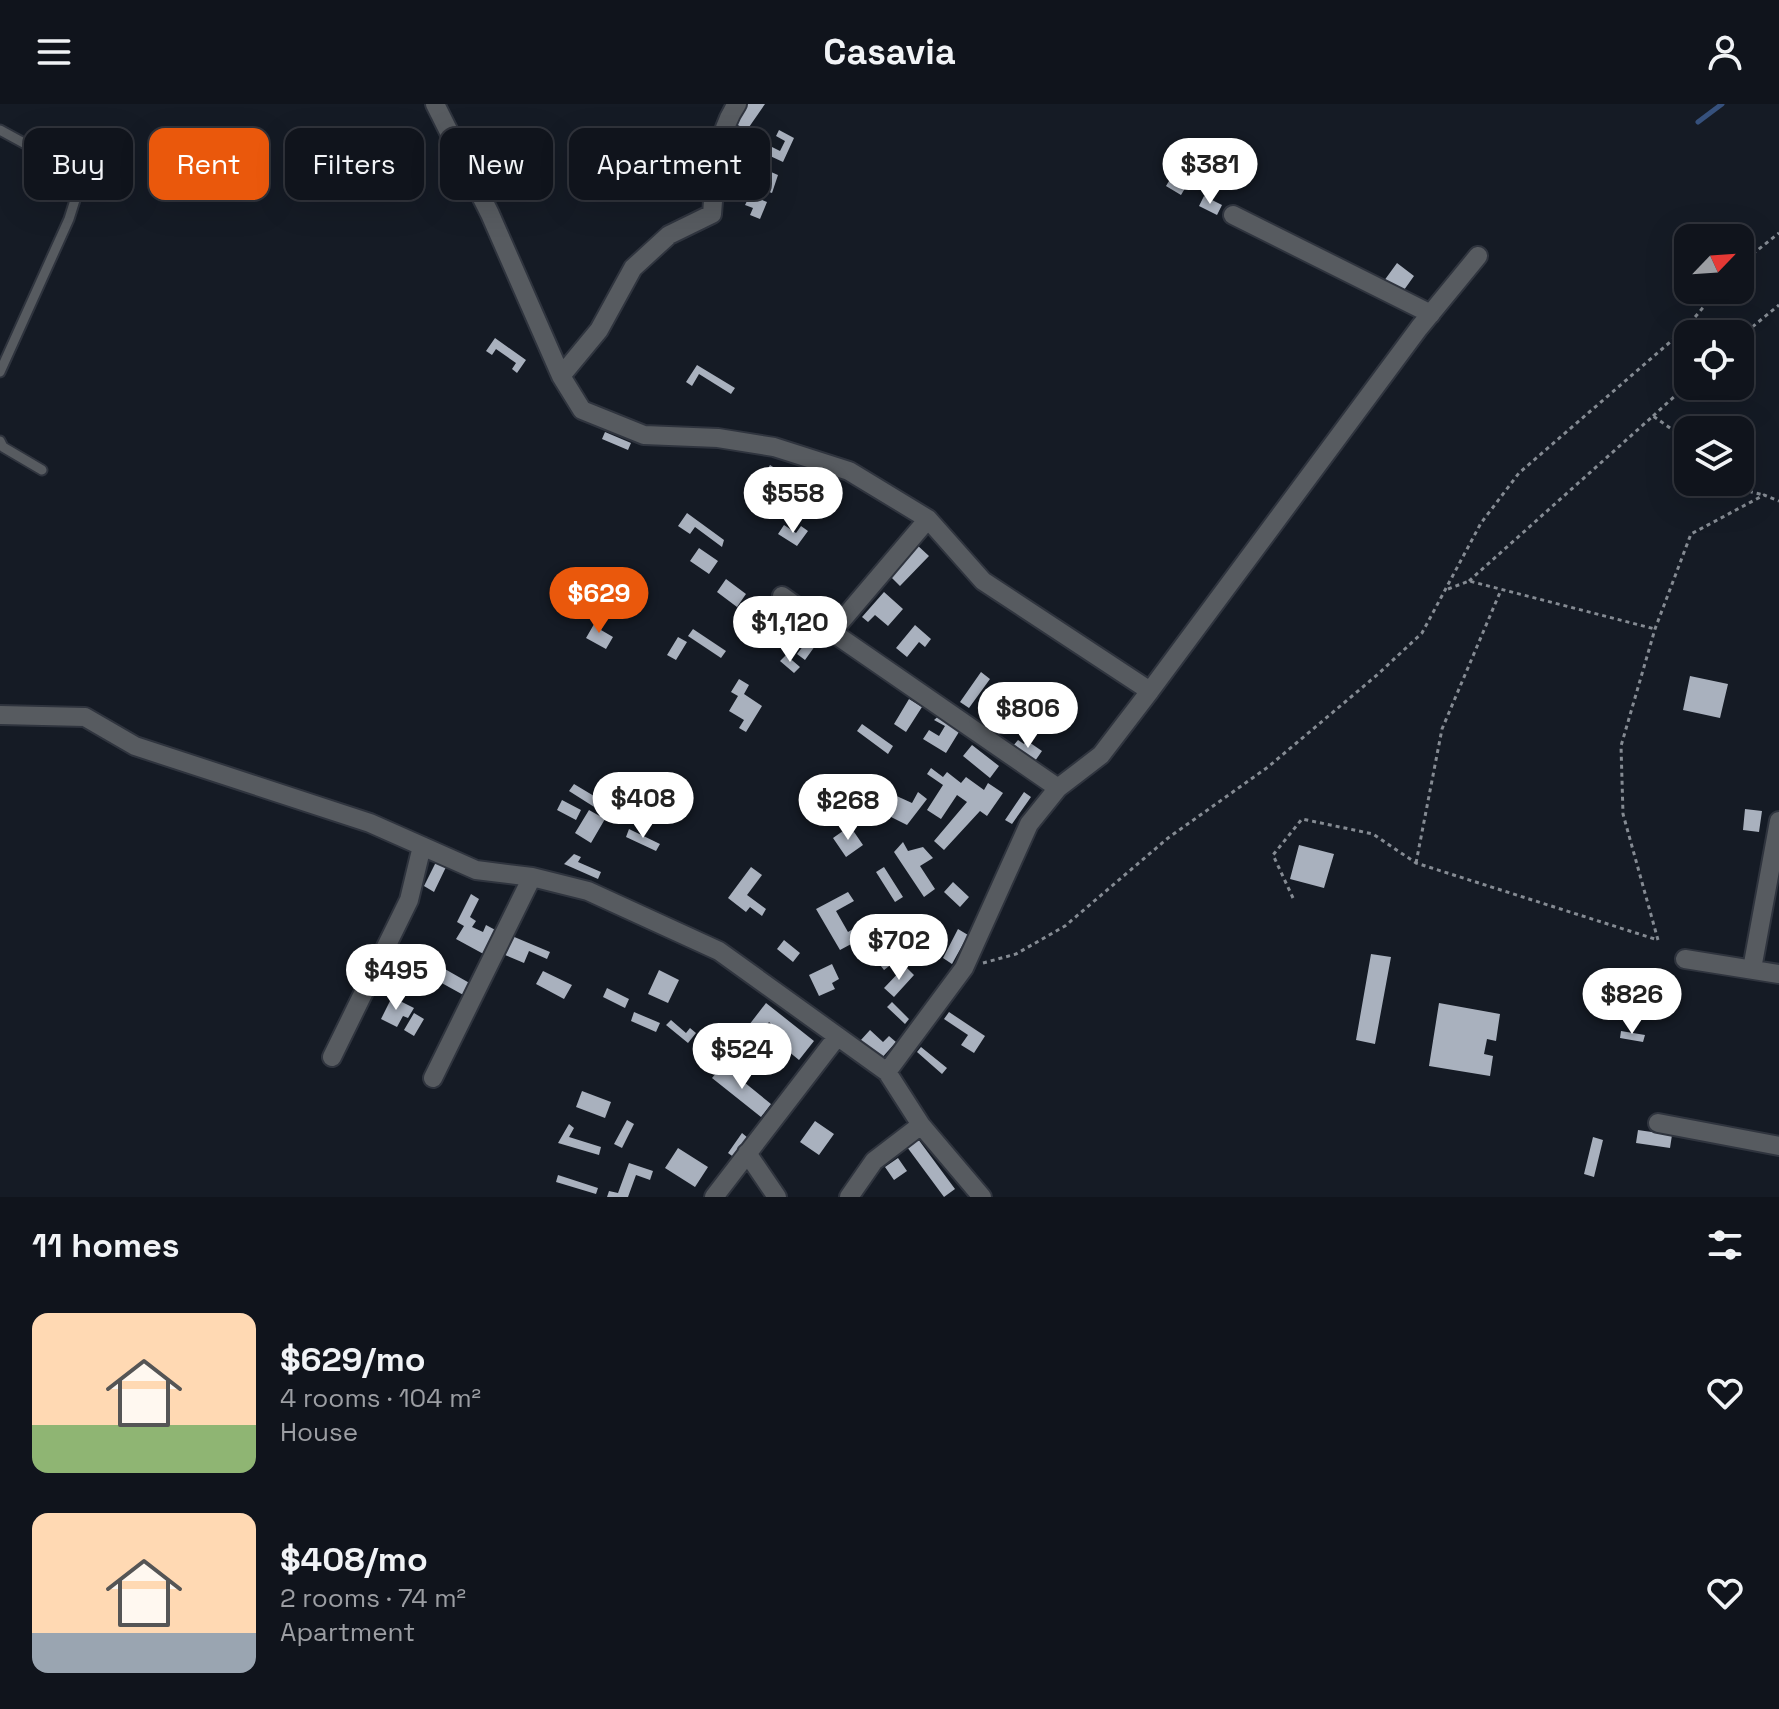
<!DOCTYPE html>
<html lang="en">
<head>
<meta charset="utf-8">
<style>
	body { margin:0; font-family:"Space Grotesk",sans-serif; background:#191d25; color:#f1f3f6; height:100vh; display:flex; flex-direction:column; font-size:30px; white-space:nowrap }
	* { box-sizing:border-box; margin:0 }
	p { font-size:26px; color:#9c9ea3 }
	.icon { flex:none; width:44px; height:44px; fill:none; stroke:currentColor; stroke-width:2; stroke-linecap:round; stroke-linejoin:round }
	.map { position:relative; height:1093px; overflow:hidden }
	.drawer { display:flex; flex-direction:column; background:#10141c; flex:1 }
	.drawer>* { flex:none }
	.guide { position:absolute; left:24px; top:24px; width:800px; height:72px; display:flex; gap:16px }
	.needle { width:52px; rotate:65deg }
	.fabs { position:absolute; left:1674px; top:120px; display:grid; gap:16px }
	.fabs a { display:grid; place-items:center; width:80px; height:80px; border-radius:16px; background:#10141c; box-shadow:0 8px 32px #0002,0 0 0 2px #30333b; font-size:40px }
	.price { position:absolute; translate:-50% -68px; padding:0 18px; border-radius:28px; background:#fff; color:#222; font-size:26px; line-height:52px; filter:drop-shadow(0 2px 4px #0008) }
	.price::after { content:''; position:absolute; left:50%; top:48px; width:24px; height:18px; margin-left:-12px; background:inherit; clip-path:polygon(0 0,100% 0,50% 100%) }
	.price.active { background:#ea580c; color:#fff }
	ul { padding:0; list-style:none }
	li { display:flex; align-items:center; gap:24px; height:200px; padding:0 32px }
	li span { display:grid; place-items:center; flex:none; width:224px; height:160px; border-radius:16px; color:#555 }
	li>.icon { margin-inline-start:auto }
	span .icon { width:96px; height:96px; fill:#fffc; stroke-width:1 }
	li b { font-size:34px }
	h2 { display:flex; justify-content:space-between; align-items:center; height:96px; padding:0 32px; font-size:34px }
	.chip { padding:0 28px; border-radius:16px; background:#10141c; box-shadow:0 8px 32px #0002,0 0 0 2px #30333b; font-size:28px; line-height:72px }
	.chip.active { background:#ea580c; color:#fff }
	header { display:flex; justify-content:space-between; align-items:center; height:104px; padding:0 32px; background:#10141c; font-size:36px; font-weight:800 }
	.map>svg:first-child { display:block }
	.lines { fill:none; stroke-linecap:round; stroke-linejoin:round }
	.stream { stroke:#36517d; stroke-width:5 }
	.building { fill:#a9b1be }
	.service-casing { stroke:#2f343e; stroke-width:13 }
	.minor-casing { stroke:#2f343e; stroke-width:22 }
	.path { stroke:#858b93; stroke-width:3; stroke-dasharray:4 4; stroke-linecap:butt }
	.service { stroke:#575b60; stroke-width:9 }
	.minor { stroke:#575b60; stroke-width:18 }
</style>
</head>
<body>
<header><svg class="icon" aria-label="menu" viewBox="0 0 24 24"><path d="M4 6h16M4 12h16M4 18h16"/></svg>Casavia<svg class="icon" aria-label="person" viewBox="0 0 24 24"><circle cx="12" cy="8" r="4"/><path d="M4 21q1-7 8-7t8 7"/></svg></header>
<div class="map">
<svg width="1779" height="1093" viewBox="0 0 1779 1093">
	<rect width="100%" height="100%" fill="#151b25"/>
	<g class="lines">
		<path class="stream" d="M 1698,18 L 1722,0"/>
	</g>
	<path class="building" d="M 744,0 L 765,0 L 747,26 L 734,19 Z
		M 779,26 L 794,34 L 783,58 L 768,51 L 772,43 L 780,47 L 785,37 L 776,32 Z
		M 728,61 L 768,76 L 771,68 L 778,71 L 772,89 L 725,71 Z
		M 1172,72 L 1187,81 L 1181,91 L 1166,82 Z
		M 750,91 L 767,98 L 760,115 L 750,111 L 753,104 L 745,101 Z
		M 1204,92 L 1222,101 L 1217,111 L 1199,102 Z
		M 1397,159 L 1414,172 L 1399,193 L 1381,181 Z
		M 495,234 L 526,256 L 517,269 L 512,265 L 516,259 L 496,245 L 492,251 L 486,247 Z
		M 697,261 L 735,284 L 731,290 L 699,270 L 692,282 L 686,278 Z
		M 605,328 L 631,339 L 628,346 L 602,335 Z
		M 770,361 L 784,370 L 763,402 L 749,393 L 754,385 L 761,389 L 772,371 L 766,368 Z
		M 687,409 L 724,436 L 722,443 L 695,423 L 690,430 L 678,422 Z
		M 784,421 L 796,429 L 801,422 L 808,427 L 797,442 L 778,430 Z
		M 916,440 L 929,452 L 900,482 L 887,469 Z
		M 699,444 L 718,457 L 709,470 L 690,457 Z
		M 622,464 L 631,469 L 622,484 L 614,479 Z
		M 726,475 L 746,490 L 737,503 L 717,488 Z
		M 884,488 L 903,505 L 888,522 L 875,511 L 868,518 L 862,513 Z
		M 597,515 L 604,520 L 601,526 L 613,533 L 606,545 L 586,534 Z
		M 915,521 L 931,535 L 925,543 L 919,538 L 907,553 L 896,544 Z
		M 693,525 L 726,547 L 721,554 L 688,532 Z
		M 802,531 L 815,542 L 805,556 L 797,550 L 804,541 L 797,536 Z
		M 678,533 L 687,538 L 676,556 L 667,551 Z
		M 786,551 L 800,563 L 794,569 L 780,557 Z
		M 981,568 L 990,575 L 969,604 L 960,598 Z
		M 1690,572 L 1728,580 L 1720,614 L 1683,606 Z
		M 739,575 L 749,581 L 744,590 L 762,602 L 746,628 L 739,624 L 744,616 L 729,607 L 738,592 L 731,588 Z
		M 909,595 L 922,603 L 906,628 L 894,620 Z
		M 1015,598 L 1031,609 L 1026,617 L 1010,606 Z
		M 941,610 L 962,623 L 946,649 L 923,635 L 929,626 L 939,632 L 945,622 L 934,616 Z
		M 862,620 L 893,642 L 888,650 L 857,627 Z
		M 1018,636 L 1024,640 L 1026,636 L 1042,647 L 1035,657 L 1013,642 Z
		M 972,641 L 999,662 L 990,674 L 963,652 Z
		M 931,664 L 943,673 L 947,668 L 961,679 L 966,673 L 984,686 L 988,679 L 1003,689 L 987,712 L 980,707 L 944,746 L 934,737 L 967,698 L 957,691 L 941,715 L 927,706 L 943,681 L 927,670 Z
		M 574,680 L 604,698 L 599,706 L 569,687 Z
		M 870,688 L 888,697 L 890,689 L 912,699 L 918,688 L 927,695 L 907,721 L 857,696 Z
		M 1024,688 L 1031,693 L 1012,720 L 1005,716 Z
		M 562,696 L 581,706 L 576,716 L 557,706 Z
		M 1745,705 L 1762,707 L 1759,728 L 1743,726 Z
		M 589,706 L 605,715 L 591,739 L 575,729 Z
		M 850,722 L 863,741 L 846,753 L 833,734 Z
		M 629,725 L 660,740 L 656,747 L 626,733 Z
		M 903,738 L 908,747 L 923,743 L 933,754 L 920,762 L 935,785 L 924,793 L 894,748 Z
		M 1299,741 L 1334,750 L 1324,784 L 1290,775 Z
		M 574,750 L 581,753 L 578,758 L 601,768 L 598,775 L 564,760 Z
		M 436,758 L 446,763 L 434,788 L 424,782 Z
		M 751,763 L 762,771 L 747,791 L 766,805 L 762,812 L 750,803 L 746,808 L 728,794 Z
		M 884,763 L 903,793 L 895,798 L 876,768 Z
		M 953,778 L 969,793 L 960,803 L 944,788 Z
		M 848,788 L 854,797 L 836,807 L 848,828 L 862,820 L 868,831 L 840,846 L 816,805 Z
		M 471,790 L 479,795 L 470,813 L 476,817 L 472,823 L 483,828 L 486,821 L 501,829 L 489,853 L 456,835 L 464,822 L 457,818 Z
		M 892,824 L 910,846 L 884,866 L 867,844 Z
		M 958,825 L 968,831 L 952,860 L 943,854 Z
		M 512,832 L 550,848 L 547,855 L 529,847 L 524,859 L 505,851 Z
		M 784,836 L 800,849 L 793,858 L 777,845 Z
		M 1371,850 L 1391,853 L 1375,940 L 1356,936 Z
		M 436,860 L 473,881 L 467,893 L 429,872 Z
		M 832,860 L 839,875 L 832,879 L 835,885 L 819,892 L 809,871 Z
		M 905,862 L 914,871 L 894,893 L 884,884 Z
		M 659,866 L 679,876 L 668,899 L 648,890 Z
		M 543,867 L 572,881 L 564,895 L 536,880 Z
		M 607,884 L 629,895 L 625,904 L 603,893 Z
		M 392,893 L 414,904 L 408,914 L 403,912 L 397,923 L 381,915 Z
		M 892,898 L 909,915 L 905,920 L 887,903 Z
		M 766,899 L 814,937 L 799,956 L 777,938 L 782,930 L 769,918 L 738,962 L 725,952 Z
		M 1439,899 L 1500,910 L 1496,937 L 1487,935 L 1484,950 L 1493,952 L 1490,972 L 1429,962 Z
		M 634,908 L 660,919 L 656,928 L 631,917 Z
		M 949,908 L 985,932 L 974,949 L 961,941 L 968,931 L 944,915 Z
		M 414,909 L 424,915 L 414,932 L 404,926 Z
		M 671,916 L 686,929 L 690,924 L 696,929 L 688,939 L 666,921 Z
		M 870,926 L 883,938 L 889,932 L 896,938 L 880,956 L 860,937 Z
		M 1621,927 L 1645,931 L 1643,938 L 1620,934 Z
		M 921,943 L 947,964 L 942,970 L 917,948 Z
		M 723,961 L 771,1000 L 761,1013 L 712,974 Z
		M 582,987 L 611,998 L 605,1014 L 576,1003 Z
		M 627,1016 L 634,1020 L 622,1044 L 614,1040 Z
		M 815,1017 L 834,1030 L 819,1051 L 800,1038 Z
		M 569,1020 L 574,1024 L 569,1033 L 601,1043 L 599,1051 L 558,1039 Z
		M 1638,1026 L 1672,1031 L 1670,1044 L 1636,1039 Z
		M 742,1029 L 748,1034 L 735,1054 L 728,1049 Z
		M 1593,1033 L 1603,1036 L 1594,1073 L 1584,1070 Z
		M 918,1035 L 955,1085 L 944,1093 L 907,1043 Z
		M 678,1044 L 708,1063 L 695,1083 L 665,1064 Z
		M 898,1054 L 907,1067 L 894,1076 L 885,1063 Z
		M 629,1059 L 653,1067 L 650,1076 L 636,1071 L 628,1093 L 607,1093 L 609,1087 L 618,1089 Z
		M 558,1071 L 598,1084 L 596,1090 L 556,1078 Z"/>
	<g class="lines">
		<defs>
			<path id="service" d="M 0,26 L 55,56 L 81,77 L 69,115 L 0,268
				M 0,337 L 3,343 L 42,366"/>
			<path id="minor" d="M 435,0 L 490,110 L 561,272 L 582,306 L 644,331 L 718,334 L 774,343 L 849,367 L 928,415 L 983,477 L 1150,587 L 1101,651 L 1058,684 L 1029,720 L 964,864 L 887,968 L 921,1021 L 982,1093
				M 1233,111 L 1431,210
				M 561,272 L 599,226 L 633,164 L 669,131 L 712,110 C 715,74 716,30 737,0
				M 928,415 L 832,528 L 1058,684
				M 782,492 L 832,528
				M 1150,587 L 1419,224 L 1478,152
				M 0,611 L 85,613 L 135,642 L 370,719 L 476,766 L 532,773 L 588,787 L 719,847 L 887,968
				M 1685,855 L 1779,870
				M 1752,865 L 1779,717
				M 332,953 L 409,796 L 422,742
				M 433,974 L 532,773
				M 1658,1019 L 1779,1042
				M 747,1049 L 777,1093
				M 714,1093 L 837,933
				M 849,1093 L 874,1057 L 921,1021"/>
		</defs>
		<use href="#service" class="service-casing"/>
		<use href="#minor" class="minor-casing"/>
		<path class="path" d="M 1740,160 L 1779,129
			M 1740,233 L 1779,201
			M 1653,312 L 1688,280
			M 1710,378 L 1764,391
			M 1469,477 L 1653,312 L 1680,331 L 1688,358
			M 1448,485 L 1469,477 L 1655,525
			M 1416,759 L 1442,625 L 1501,486
			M 1293,794 L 1273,751 L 1302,715 L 1373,730 L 1416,759 L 1658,836
			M 1658,836 L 1623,710 L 1621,642 L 1655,525 L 1691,430 L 1764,391 L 1779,397
			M 983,859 L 1016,850 L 1065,822 L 1168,734 L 1268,663 L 1377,571 L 1422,529 L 1481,419 L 1519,369 L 1684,226 L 1718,186"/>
		<use href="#service" class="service"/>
		<use href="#minor" class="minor"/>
	</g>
</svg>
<div class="fabs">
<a><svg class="needle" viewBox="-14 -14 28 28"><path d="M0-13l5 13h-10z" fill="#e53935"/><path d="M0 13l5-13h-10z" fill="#9c9ea3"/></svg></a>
<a><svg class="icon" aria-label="locate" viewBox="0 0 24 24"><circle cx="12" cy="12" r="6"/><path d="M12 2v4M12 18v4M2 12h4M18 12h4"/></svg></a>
<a><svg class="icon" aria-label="layers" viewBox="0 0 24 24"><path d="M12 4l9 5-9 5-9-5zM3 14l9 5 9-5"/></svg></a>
</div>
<b class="price" style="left:1210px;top:102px">$381</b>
<b class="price" style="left:793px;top:431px">$558</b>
<b class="price active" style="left:599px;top:531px">$629</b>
<b class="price" style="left:790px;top:560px">$1,120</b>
<b class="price" style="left:1028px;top:646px">$806</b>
<b class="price" style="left:643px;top:736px">$408</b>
<b class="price" style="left:848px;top:738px">$268</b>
<b class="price" style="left:899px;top:878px">$702</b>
<b class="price" style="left:396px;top:908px">$495</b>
<b class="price" style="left:1632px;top:932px">$826</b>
<b class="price" style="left:742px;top:987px">$524</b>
<div class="guide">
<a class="chip">Buy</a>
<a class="chip active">Rent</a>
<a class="chip">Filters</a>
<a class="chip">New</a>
<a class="chip">Apartment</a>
</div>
</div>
<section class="drawer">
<h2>11 homes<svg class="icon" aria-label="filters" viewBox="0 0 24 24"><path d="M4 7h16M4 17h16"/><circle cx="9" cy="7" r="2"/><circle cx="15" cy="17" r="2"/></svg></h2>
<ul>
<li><span style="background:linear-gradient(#ffd9b3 70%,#8fb573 0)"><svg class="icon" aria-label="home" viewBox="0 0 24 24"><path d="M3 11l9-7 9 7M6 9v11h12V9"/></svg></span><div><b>$629/mo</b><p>4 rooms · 104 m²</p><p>House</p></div><svg class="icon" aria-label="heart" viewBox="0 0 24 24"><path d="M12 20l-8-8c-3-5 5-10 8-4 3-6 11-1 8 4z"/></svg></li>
<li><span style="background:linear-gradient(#ffd9b3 75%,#9aa5b1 0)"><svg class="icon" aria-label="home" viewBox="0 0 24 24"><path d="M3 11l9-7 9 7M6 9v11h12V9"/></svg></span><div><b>$408/mo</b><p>2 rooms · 74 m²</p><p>Apartment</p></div><svg class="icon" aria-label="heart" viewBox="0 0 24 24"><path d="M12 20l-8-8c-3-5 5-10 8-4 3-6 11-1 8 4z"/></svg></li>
</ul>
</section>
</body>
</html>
